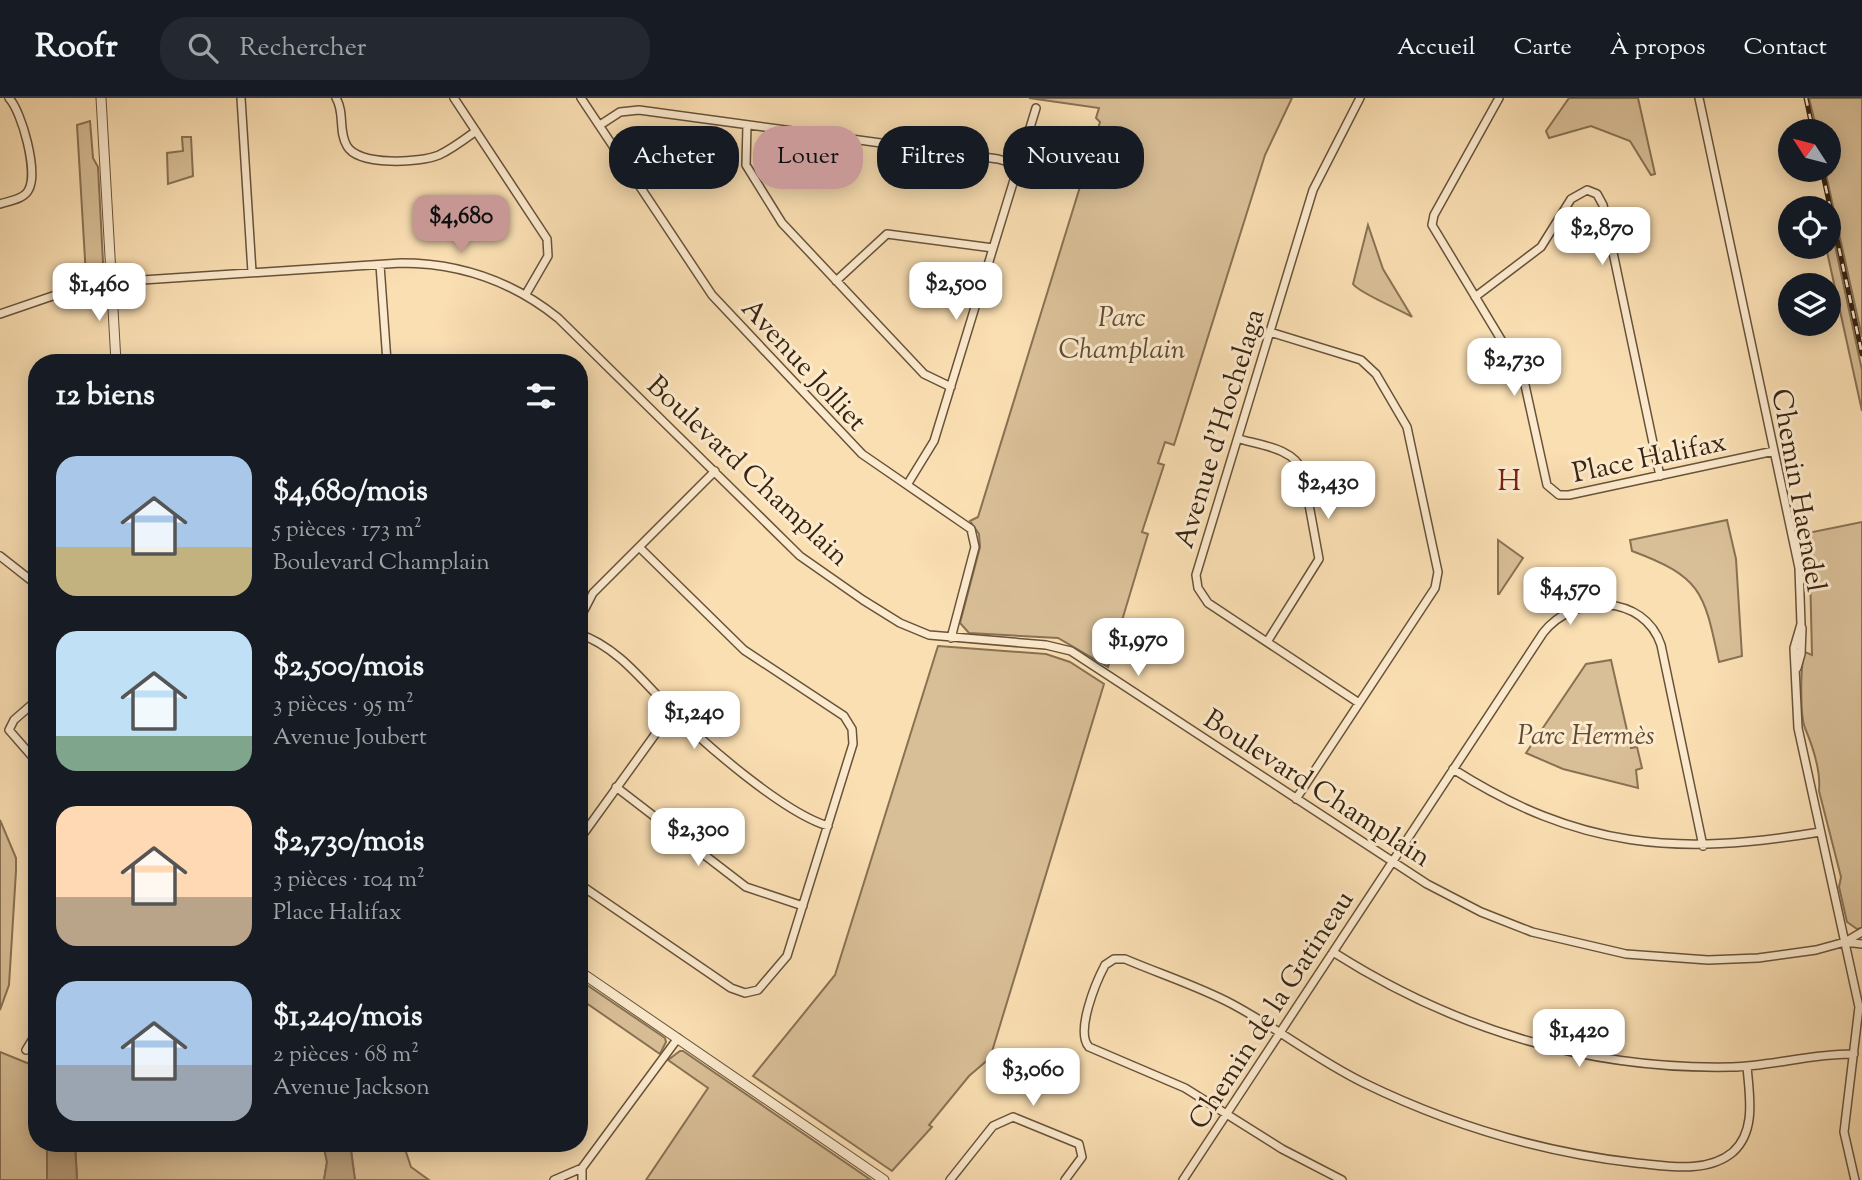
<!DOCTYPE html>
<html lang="fr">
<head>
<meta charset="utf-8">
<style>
	body { margin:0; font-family:"Sorts Mill Goudy",serif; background:#242831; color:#f1f3f6; height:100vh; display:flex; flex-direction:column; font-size:26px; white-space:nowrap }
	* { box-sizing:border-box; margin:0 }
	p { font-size:23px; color:#9ea1a6 }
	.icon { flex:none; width:38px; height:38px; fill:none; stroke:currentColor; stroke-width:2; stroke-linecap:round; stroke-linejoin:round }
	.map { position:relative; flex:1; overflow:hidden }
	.drawer { position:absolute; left:28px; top:256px; width:560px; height:798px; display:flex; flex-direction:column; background:#171b24; border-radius:28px; box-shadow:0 4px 18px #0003 }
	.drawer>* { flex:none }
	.guide { position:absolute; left:609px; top:28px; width:665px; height:63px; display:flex; gap:14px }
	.needle { width:46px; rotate:306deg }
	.buttons { position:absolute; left:1778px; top:21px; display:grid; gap:14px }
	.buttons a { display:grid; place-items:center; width:63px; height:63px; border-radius:50%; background:#171b24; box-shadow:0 4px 18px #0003; font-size:35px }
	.price { position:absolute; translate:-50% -60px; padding:0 16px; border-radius:14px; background:#fff; color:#222; font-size:23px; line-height:46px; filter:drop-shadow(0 2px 4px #0008) }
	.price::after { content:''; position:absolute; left:50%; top:42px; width:21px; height:16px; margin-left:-10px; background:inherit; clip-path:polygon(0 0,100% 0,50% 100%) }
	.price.current { background:#c59692; color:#111 }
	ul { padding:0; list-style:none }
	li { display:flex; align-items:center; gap:21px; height:175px; padding:0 28px }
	li span { display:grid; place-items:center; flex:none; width:196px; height:140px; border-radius:21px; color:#555 }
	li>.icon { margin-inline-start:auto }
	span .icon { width:84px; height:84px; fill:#fffc; stroke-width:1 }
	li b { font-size:30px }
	h2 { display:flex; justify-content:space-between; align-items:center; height:84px; padding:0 28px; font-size:30px }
	.pill { padding:0 24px; border-radius:28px; background:#171b24; box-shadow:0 4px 18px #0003; font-size:24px; line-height:63px }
	.pill.current { background:#c59692; color:#111 }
	header { display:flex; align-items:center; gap:42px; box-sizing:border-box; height:98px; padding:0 35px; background:#171b24; border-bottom:2px solid #363941 }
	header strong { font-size:33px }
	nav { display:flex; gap:38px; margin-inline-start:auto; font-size:24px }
	.search { width:490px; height:63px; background:#242831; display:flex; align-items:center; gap:18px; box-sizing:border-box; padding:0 24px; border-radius:28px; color:#9ea1a6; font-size:26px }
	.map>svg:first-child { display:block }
	.green { fill:#d9bf97; stroke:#887254; stroke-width:2 }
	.water { fill:#b89f7c; stroke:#846e51; stroke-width:2 }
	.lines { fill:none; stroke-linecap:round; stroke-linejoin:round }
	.minor-casing { stroke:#68533a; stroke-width:10 }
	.tertiary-casing { stroke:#68533a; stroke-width:11 }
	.minor { stroke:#fceace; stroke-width:7 }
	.tertiary { stroke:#fceace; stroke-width:9 }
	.rail-casing { stroke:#372411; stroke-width:5 }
	.rail { stroke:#fceace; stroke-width:2.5; stroke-dasharray:8; stroke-linecap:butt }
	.labels { text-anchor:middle; stroke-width:6; stroke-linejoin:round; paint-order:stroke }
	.park-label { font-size:28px; font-style:italic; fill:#604b32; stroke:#fceace }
	.street-label { font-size:28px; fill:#372411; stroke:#fceace }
	.neighbourhood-label { font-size:30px; letter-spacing:2px; fill:#7a1f14; stroke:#fceace }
</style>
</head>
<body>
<header>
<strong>Roofr</strong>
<div class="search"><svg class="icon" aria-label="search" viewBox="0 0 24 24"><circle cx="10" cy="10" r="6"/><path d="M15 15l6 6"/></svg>Rechercher</div>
<nav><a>Accueil</a><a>Carte</a><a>À propos</a><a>Contact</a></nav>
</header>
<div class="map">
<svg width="1862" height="1082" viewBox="0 0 1862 1082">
	<rect width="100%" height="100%" fill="#fadfb3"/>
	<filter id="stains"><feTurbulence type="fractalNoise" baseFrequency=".00286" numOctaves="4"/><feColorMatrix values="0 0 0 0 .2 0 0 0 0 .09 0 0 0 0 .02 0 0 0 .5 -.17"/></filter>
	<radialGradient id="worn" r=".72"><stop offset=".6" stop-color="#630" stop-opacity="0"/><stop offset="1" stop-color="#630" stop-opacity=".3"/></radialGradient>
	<path class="green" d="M 1029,0 L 1292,0 L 1265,57 L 1174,347 L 1165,344 L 1158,365 L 1164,367 L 1142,434 L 1148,436 L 1108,569 L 1058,540 L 969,535 L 960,525 L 980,449 L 979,436 L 970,423 L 978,419 L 1100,24 L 1096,20 L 1099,10 Z
		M 1569,0 L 1638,0 L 1655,76 L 1651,77 L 1630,43 L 1591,28 L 1549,40 L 1546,33 Z
		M 1809,0 L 1862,0 L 1862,239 L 1825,72 L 1829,72 L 1829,33 L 1817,33 Z
		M 90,23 L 93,60 L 98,69 L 103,164 L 100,175 L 86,178 L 77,27 Z
		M 182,39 L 191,39 L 193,78 L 168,86 L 167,55 L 183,53 Z
		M 1829,120 L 1862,272 L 1862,313 L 1826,149 L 1829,149 Z
		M 1368,127 L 1383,171 L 1412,219 C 1399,211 1359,195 1353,186 Z
		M 1727,422 L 1736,461 L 1742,558 L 1719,564 C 1704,494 1702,479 1632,453 L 1630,442 Z
		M 1862,424 L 1862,830 L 1857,831 L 1847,824 L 1839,789 L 1841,779 L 1819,693 C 1821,672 1813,649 1805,630 C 1800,618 1800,566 1805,554 L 1812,557 L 1810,473 L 1803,436 Z
		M 1498,442 L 1523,460 L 1499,496 L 1498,496 Z
		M 938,548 L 1046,556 L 1070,564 L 1104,586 L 990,960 L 969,978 L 929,1027 L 932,1029 L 892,1073 L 753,978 L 835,877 Z
		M 1611,562 L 1631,650 L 1637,649 L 1642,670 L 1636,672 L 1638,690 L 1563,671 L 1526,655 L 1586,566 Z
		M 0,722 L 16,760 L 16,773 L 9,887 L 0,912 Z
		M 584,885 L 665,940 L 666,944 L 660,956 L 579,900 L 579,886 Z
		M 680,953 L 683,953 L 871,1082 L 646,1082 L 708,990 L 668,962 Z
		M 0,954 L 37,969 L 37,1045 L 47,1045 L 47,1082 L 0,1082 Z
		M 75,1045 L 323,1045 L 327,1064 L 324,1082 L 77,1082 Z
		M 350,1045 L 403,1045 L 411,1069 L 429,1082 L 355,1082 Z"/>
	<path class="water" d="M 47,1045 L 75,1045 L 77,1082 L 47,1082 Z
		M 323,1045 L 350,1045 L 355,1082 L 324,1082 L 327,1064 Z"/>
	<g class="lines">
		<defs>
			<path id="minor" d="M 241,0 L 252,174
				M 336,0 C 345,15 338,33 347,48 C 358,68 420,65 439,57 C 452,51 465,41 476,33
				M 454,0 L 547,141 L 548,158 L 526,196
				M 581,0 L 712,197 L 862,356 L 971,431 L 975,449 L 951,540
				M 1499,0 L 1434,117 L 1432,127 L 1523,278 L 1547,387 L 1559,397 L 1569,397 L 1774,353
				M 1699,0 L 1799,470 L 1801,526 L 1794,550 L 1798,630 L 1859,909 L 1844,1034 L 1855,1082
				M 600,27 L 620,14 L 639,12 L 998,61 L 1019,67
				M 747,27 L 746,67 L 782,125 L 924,276 L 951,289
				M 0,106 C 9,103 25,101 29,91 C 38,73 22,14 9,0
				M 380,167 L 387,264
				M 836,183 L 887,136 L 993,150
				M 1475,199 L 1541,149 L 1571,101 L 1587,92 L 1597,96 L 1603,107 L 1660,378
				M 0,216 L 76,190 L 112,184 L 401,165 C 460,165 512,183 558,220 L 800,458 L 863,502 L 900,525 L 929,537 L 1046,547 L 1071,553 L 1427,786 L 1481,814 L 1532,834 L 1626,856 L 1708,862 L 1758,860 L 1816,852 L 1845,844 L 1862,834
				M 1270,234 L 1361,262 L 1376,276 L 1407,329 L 1438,474 L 1435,490 L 1296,701
				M 1239,341 C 1260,347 1294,350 1303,374 L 1319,461 L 1267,544
				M 907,387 L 934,343 L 1036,10
				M 0,458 L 37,487
				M 579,522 L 593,495 L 715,373
				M 579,536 C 616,548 643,583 669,610 C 703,645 784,715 828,728
				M 1797,570 L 1801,556 L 1802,530
				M 37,602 L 14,622 L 9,632 L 37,664
				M 1359,605 L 1208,505 L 1198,490 L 1196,477 L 1313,92 L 1360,0
				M 1453,671 C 1579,751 1677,758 1820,734
				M 616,689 L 746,789 L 803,808
				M 579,742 L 672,613
				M 579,786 L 731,890 L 745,895 L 758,892 L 787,858 L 853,646 L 852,631 L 844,618 L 744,552 L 639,449
				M 1845,844 L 1862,846
				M 1333,854 C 1454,931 1588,972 1732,969 C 1773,968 1814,955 1854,956
				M 26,952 L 37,934
				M 582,1070 L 678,940
				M 554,1082 L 582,1070 L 582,1082
				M 950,1082 L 993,1028 L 1013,1019 L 1079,1046 L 1082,1059 L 1065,1082
				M 1183,1082 L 1543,535 C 1574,495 1644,496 1661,547 L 1703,748
				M 1342,1082 L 1282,1051 L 1185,990 L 1089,949 C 1075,934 1096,884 1105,867 L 1114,861 L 1125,861 C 1160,876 1198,888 1232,906 C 1277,930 1317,962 1364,985 C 1450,1027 1540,1054 1636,1065 C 1667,1068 1707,1076 1733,1054 C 1757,1032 1749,996 1747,968"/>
			<path id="tertiary" d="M 101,0 L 116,264
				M 579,873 L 884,1082"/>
		</defs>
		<use href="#minor" class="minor-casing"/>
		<use href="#tertiary" class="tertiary-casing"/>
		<use href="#minor" class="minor"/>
		<use href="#tertiary" class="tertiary"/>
		<defs>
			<path id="rail" d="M 1806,0 L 1813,33
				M 1822,72 L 1862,256"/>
		</defs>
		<use href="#rail" class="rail-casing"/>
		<use href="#rail" class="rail"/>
	</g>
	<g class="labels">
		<g class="park-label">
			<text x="1122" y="228">Parc<tspan x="1122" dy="32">Champlain</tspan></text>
			<text x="1586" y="646">Parc Hermès</text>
		</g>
		<g class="street-label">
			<text transform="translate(805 266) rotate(47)" y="10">Avenue Jolliet</text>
			<text transform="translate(1218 330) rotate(-73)" y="10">Avenue d'Hochelaga</text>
			<text transform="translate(1649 358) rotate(-12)" y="10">Place Halifax</text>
			<text transform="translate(749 372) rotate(43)" y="10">Boulevard Champlain</text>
			<text transform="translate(1800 392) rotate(80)" y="10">Chemin Haendel</text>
			<text transform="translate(1318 689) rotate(33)" y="10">Boulevard Champlain</text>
			<text transform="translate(1270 911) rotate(-57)" y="10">Chemin de la Gatineau</text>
		</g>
		<g class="neighbourhood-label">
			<text x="1510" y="392">H</text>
		</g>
	</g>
	<rect width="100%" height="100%" filter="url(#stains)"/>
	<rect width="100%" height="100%" fill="url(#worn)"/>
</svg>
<div class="buttons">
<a><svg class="needle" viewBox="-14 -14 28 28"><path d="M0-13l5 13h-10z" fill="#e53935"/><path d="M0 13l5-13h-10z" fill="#9ea1a6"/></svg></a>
<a><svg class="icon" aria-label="locate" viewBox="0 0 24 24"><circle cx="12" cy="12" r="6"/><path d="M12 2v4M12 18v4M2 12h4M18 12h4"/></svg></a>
<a><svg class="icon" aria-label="layers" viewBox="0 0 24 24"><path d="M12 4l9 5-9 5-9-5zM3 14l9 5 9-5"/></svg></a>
</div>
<b class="price current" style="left:461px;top:157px">$4,680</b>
<b class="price" style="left:1602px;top:169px">$2,870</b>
<b class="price" style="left:956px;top:224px">$2,500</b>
<b class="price" style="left:99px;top:225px">$1,460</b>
<b class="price" style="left:1514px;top:300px">$2,730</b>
<b class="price" style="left:1328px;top:423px">$2,430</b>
<b class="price" style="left:1570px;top:529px">$4,570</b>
<b class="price" style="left:1138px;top:580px">$1,970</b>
<b class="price" style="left:694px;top:653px">$1,240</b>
<b class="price" style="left:698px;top:770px">$2,300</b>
<b class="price" style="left:1579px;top:971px">$1,420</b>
<b class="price" style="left:1033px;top:1010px">$3,060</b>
<div class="guide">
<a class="pill">Acheter</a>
<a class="pill current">Louer</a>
<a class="pill">Filtres</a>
<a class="pill">Nouveau</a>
</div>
<section class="drawer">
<h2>12 biens<svg class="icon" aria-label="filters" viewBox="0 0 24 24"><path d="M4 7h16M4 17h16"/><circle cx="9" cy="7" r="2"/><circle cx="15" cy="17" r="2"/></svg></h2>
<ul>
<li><span style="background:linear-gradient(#a9c7e8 65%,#c2b280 0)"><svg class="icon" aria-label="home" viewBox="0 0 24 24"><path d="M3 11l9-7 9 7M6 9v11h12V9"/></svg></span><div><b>$4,680/mois</b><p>5 pièces · 173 m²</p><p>Boulevard Champlain</p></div></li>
<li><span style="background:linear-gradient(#bfe0f5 75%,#7fa58c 0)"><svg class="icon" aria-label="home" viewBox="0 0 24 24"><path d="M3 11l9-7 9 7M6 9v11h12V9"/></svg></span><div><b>$2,500/mois</b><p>3 pièces · 95 m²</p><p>Avenue Joubert</p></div></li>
<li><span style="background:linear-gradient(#ffd9b3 65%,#b9a48a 0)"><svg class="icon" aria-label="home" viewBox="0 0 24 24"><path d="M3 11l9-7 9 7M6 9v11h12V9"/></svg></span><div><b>$2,730/mois</b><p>3 pièces · 104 m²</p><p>Place Halifax</p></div></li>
<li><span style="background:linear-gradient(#a9c7e8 60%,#9aa5b1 0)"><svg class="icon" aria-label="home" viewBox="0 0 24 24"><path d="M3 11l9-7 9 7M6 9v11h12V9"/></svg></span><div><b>$1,240/mois</b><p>2 pièces · 68 m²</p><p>Avenue Jackson</p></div></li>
</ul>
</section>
</div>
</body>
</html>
